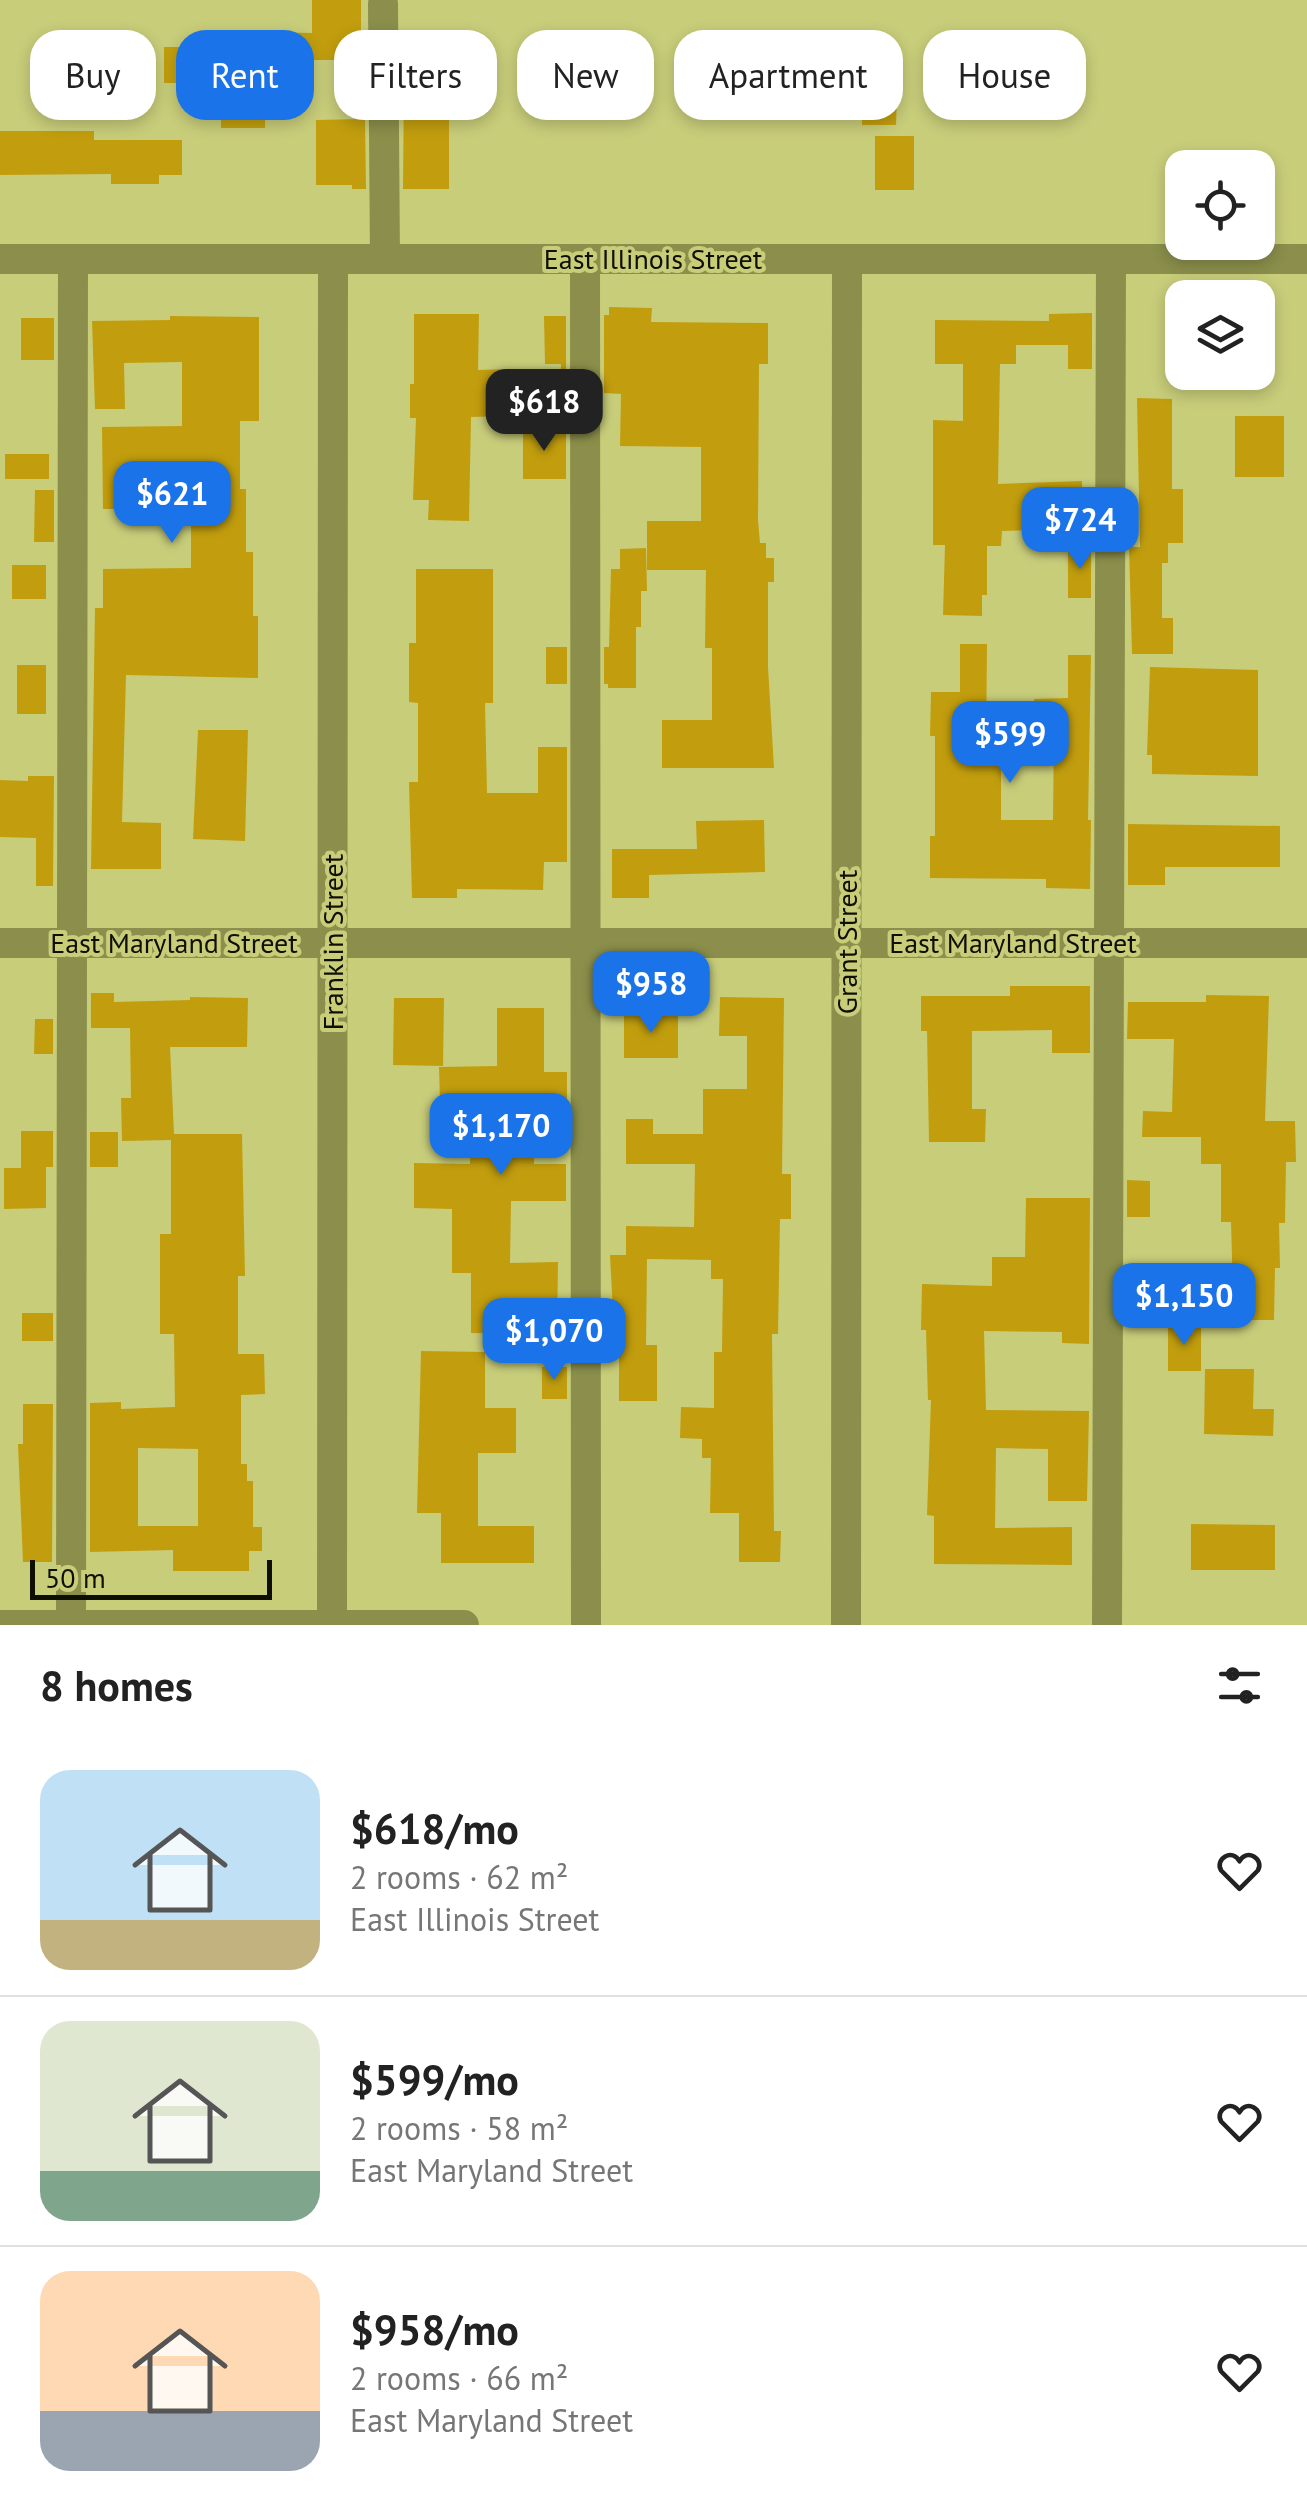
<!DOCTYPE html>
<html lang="en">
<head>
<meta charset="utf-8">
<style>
	body { margin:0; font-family:"PT Sans",sans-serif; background:#f6f6f6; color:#222; height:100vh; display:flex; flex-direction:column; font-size:38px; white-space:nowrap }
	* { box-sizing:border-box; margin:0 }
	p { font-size:32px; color:#767676 }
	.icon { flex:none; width:55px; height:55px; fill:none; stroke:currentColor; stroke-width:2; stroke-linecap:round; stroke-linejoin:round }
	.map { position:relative; height:1625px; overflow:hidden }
	.drawer { display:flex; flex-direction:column; background:#fff; flex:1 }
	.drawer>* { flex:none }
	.guide { position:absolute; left:30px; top:30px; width:1248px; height:90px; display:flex; gap:20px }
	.controls { position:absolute; left:1165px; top:150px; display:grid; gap:20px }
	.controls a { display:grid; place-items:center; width:110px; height:110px; border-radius:20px; background:#fff; box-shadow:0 5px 15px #0003; font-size:50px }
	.scale { position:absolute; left:30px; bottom:25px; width:242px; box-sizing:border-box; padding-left:10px; border:5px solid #0f0f00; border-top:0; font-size:28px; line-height:35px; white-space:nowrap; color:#0f0f00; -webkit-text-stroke:8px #c8cd7a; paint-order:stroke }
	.price { position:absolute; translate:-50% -85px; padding:0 22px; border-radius:20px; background:#1a73e8; color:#fff; font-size:32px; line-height:65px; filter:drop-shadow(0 2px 5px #0008) }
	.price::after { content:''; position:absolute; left:50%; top:60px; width:30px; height:22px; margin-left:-15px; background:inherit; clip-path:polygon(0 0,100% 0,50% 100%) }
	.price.current { background:#222; color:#fff }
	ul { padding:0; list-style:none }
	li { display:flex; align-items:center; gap:30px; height:250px; padding:0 40px }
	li+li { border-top:2px solid #e0e0e0 }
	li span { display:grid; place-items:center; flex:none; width:280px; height:200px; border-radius:30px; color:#555 }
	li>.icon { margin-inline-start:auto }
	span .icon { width:120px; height:120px; fill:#fffc; stroke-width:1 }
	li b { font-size:42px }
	h2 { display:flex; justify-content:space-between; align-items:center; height:120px; padding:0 40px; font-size:42px }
	.tag { padding:0 35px; border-radius:30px; background:#fff; box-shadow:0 5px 15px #0003; font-size:35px; line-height:90px }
	.tag.current { background:#1a73e8; color:#fff }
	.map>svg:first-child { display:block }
	.building { fill:#c29e0e; fill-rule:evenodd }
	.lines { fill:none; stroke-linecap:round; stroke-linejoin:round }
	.minor { stroke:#8b8f4b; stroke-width:30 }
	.labels { text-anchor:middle; stroke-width:8; stroke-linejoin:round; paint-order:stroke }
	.street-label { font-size:28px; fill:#0f0f00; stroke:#c8cd7a }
</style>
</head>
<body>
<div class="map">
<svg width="1307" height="1625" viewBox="0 0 1307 1625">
	<rect width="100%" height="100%" fill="#c8cd7a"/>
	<path class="building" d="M 312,0 L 361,0 L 361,60 L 293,60 L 293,64 L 264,64 L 265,32 L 312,33 Z
		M 164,47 L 203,47 L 203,83 L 164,83 Z
		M 221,68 L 266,68 L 265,128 L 221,128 Z
		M 404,82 L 449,82 L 449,189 L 403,189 Z
		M 862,92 L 897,92 L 896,125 L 862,125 Z
		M 365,119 L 366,189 L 352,189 L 352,185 L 316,185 L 316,120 Z
		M 0,131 L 94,131 L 94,140 L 182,140 L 182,175 L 159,175 L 159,184 L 111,184 L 111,174 L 0,175 Z
		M 875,136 L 914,136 L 914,190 L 875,190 Z
		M 609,307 L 652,308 L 651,322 L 768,323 L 768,364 L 759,364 L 758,520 L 760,543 L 766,543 L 766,558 L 774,558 L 774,582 L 768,582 L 768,667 L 774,768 L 662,768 L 662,720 L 712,720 L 712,648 L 705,648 L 706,570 L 647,570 L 647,521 L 701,521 L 701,447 L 620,446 L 621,394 L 604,393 L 604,315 L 609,315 Z
		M 1092,313 L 1092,369 L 1068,369 L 1068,345 L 1016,345 L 1016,364 L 1000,364 L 998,484 L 1082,481 L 1083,528 L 1002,531 L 1001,546 L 987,546 L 987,595 L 982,595 L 982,616 L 943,615 L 945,545 L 933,545 L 933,420 L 963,421 L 963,364 L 935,364 L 935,320 L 1049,321 L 1049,314 Z
		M 414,314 L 479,314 L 478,370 L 508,369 L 509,416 L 471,417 L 469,521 L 428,520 L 429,500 L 413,500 L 416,418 L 410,418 L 410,384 L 414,384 Z
		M 170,316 L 259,317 L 259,421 L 240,421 L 240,489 L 246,489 L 246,552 L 253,552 L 253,616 L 258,616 L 258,678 L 126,675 L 122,822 L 161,823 L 161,869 L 91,869 L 95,608 L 103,608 L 103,569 L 191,568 L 191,478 L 188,478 L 188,463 L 132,465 L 132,509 L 103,509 L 102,427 L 182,426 L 182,362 L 124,363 L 125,409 L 95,409 L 92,321 L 170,320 Z
		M 544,316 L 566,316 L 566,392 L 560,391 L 561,364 L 545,364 Z
		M 21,318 L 54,318 L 54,360 L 21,360 Z
		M 1137,398 L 1172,399 L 1172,489 L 1183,489 L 1183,543 L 1168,543 L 1168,563 L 1162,563 L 1162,618 L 1173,618 L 1173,654 L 1132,654 L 1129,547 L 1140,547 Z
		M 1235,416 L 1284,416 L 1284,477 L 1235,477 Z
		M 523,429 L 566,429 L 566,479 L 523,479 Z
		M 5,454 L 49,454 L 49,479 L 5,479 Z
		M 35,490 L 54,490 L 54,542 L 34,542 Z
		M 1068,547 L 1091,547 L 1091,598 L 1068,598 Z
		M 646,548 L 647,591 L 641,591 L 641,627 L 636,627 L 636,688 L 608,688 L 608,684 L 604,684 L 604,647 L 609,647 L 611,569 L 620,569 L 620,549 Z
		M 12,565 L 46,565 L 46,599 L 12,599 Z
		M 416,569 L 493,569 L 493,703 L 485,703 L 487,793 L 538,793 L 538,747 L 567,747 L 567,862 L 544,862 L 543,890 L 457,889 L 457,898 L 412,898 L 409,782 L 418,782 L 418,703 L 409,702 L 409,643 L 416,643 Z
		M 960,644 L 987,644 L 986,752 L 1001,752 L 1001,820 L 1053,820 L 1054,732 L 1035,733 L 1034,699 L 1068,698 L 1068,655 L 1091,655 L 1088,820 L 1091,820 L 1090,889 L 1046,888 L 1046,879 L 930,878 L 930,836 L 935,836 L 935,736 L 930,736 L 931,692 L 960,692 Z
		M 546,647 L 567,647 L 567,684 L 546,684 Z
		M 17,665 L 46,665 L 46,714 L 17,714 Z
		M 1150,667 L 1258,670 L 1258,776 L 1152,774 L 1152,755 L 1147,755 Z
		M 198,730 L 248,730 L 245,841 L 193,839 Z
		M 28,776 L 54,776 L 53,886 L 36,886 L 36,838 L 0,837 L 0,780 L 28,781 Z
		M 764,820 L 765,872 L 649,875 L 649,898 L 612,898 L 612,849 L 697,849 L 696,821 Z
		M 1128,824 L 1280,826 L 1280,867 L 1165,867 L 1165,885 L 1128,885 Z
		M 1010,986 L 1090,986 L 1090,1053 L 1052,1053 L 1052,1030 L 972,1031 L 972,1109 L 986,1109 L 985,1142 L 929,1142 L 927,1031 L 921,1031 L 921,996 L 1010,996 Z
		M 91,993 L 114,993 L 114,1002 L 190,1000 L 190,997 L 248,998 L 247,1047 L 170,1047 L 174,1134 L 242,1134 L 245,1276 L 238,1276 L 238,1354 L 264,1354 L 265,1394 L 241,1395 L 241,1464 L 247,1464 L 247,1481 L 253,1481 L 253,1527 L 262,1527 L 262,1551 L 249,1551 L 249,1571 L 173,1571 L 173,1550 L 90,1552 L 90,1403 L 121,1402 L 121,1409 L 175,1407 L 174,1334 L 160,1334 L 160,1234 L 171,1234 L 171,1140 L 122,1141 L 121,1098 L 131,1098 L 130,1028 L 91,1028 ZM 138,1448 L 198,1449 L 198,1526 L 138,1526 Z
		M 1206,995 L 1269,996 L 1265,1121 L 1295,1121 L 1296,1162 L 1286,1162 L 1285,1223 L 1279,1223 L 1280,1268 L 1275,1268 L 1274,1320 L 1201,1320 L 1201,1292 L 1233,1292 L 1231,1222 L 1221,1222 L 1221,1164 L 1201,1164 L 1201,1137 L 1142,1137 L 1143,1111 L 1172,1112 L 1174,1039 L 1127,1039 L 1128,1002 L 1206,1002 Z
		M 720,997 L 784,998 L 782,1174 L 791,1174 L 791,1219 L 780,1219 L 778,1334 L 772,1334 L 774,1531 L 781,1531 L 780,1562 L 739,1562 L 739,1513 L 710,1513 L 711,1458 L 702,1458 L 702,1439 L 680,1438 L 681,1407 L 714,1408 L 714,1352 L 722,1352 L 723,1279 L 711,1279 L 711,1260 L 647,1259 L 646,1345 L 657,1345 L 657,1401 L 619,1401 L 619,1332 L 614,1332 L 610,1255 L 626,1255 L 626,1226 L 694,1227 L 695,1164 L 626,1164 L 626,1119 L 653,1119 L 653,1134 L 703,1134 L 703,1089 L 747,1089 L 747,1036 L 719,1036 Z
		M 394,998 L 444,998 L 443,1066 L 393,1065 Z
		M 497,1008 L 544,1008 L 544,1072 L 567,1072 L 567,1105 L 535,1105 L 534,1164 L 566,1164 L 566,1201 L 511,1201 L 510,1263 L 558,1262 L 557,1334 L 471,1333 L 471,1273 L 452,1273 L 452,1209 L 414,1208 L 414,1163 L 470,1164 L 471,1101 L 440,1102 L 439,1067 L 497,1066 Z
		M 624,1014 L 678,1014 L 678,1058 L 624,1058 Z
		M 35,1019 L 53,1019 L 53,1054 L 34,1054 Z
		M 21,1131 L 53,1131 L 53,1167 L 46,1167 L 46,1208 L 4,1209 L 4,1168 L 21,1168 Z
		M 90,1132 L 118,1132 L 118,1167 L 90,1167 Z
		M 1127,1180 L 1150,1181 L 1150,1217 L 1127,1217 Z
		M 1026,1198 L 1090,1198 L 1089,1344 L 1062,1343 L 1062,1332 L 984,1331 L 986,1410 L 1089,1411 L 1087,1501 L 1048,1501 L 1048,1449 L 996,1448 L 995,1528 L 1072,1527 L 1072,1565 L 934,1564 L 934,1516 L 927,1515 L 931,1400 L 928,1400 L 926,1330 L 921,1330 L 922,1284 L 992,1286 L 992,1257 L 1025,1257 Z
		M 22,1313 L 53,1313 L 53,1341 L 22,1341 Z
		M 1168,1325 L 1201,1325 L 1201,1371 L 1168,1371 Z
		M 421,1351 L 485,1352 L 485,1408 L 516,1408 L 516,1453 L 478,1453 L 478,1526 L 534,1526 L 534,1563 L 441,1563 L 441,1513 L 417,1513 Z
		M 542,1367 L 567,1367 L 567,1399 L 542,1399 Z
		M 1205,1369 L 1254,1369 L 1253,1409 L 1274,1409 L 1273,1436 L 1204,1434 Z
		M 23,1404 L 53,1404 L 52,1562 L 23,1562 L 18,1444 L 23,1444 Z
		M 1191,1524 L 1275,1525 L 1275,1570 L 1191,1570 Z"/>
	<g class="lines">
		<path class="minor" d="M 383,4 L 385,259
			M 0,259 L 1307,259
			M 585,259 L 586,1625
			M 0,943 L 1307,943
			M 0,1625 L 464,1625
			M 71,1625 L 73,259
			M 332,1625 L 333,259
			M 846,1625 L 847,259
			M 1107,1625 L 1111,259"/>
	</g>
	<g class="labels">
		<g class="street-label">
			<text x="653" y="269">East Illinois Street</text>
			<text transform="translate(333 942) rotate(-90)" y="10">Franklin Street</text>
			<text transform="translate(847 942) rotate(-90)" y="10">Grant Street</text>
			<text x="174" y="953">East Maryland Street</text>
			<text x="1013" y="953">East Maryland Street</text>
		</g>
	</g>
</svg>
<div class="controls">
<a><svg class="icon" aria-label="locate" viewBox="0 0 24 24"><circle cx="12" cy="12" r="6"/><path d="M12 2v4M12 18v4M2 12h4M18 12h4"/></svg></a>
<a><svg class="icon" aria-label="layers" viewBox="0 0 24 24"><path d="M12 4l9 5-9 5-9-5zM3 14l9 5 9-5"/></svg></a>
</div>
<div class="scale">50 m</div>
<b class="price current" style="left:544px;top:454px">$618</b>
<b class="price" style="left:172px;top:546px">$621</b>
<b class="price" style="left:1080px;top:572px">$724</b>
<b class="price" style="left:1010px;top:786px">$599</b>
<b class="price" style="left:651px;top:1036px">$958</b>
<b class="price" style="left:501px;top:1178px">$1,170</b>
<b class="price" style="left:1184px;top:1348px">$1,150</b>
<b class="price" style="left:554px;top:1383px">$1,070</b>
<div class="guide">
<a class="tag">Buy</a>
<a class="tag current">Rent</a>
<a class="tag">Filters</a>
<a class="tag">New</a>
<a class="tag">Apartment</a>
<a class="tag">House</a>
</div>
</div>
<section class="drawer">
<h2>8 homes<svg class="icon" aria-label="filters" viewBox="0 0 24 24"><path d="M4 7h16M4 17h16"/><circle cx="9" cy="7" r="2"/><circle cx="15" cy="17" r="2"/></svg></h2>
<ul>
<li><span style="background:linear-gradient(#bfe0f5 75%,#c2b280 0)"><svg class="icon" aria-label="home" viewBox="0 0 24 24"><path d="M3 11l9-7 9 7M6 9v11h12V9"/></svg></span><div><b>$618/mo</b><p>2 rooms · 62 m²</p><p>East Illinois Street</p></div><svg class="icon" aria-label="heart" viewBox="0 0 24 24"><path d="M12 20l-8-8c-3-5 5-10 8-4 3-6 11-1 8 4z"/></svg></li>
<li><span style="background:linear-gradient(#dfe7d0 75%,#7fa58c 0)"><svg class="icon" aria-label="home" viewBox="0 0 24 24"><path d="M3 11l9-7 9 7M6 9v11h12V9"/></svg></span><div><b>$599/mo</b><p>2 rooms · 58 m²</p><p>East Maryland Street</p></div><svg class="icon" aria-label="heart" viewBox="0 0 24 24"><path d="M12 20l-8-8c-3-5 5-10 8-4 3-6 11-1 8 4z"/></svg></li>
<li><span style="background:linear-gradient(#ffd9b3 70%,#9aa5b1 0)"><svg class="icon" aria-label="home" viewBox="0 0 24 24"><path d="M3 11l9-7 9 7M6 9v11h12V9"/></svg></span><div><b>$958/mo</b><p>2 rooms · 66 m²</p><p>East Maryland Street</p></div><svg class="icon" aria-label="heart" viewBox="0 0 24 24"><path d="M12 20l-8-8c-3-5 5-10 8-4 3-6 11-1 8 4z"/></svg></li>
</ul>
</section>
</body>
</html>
